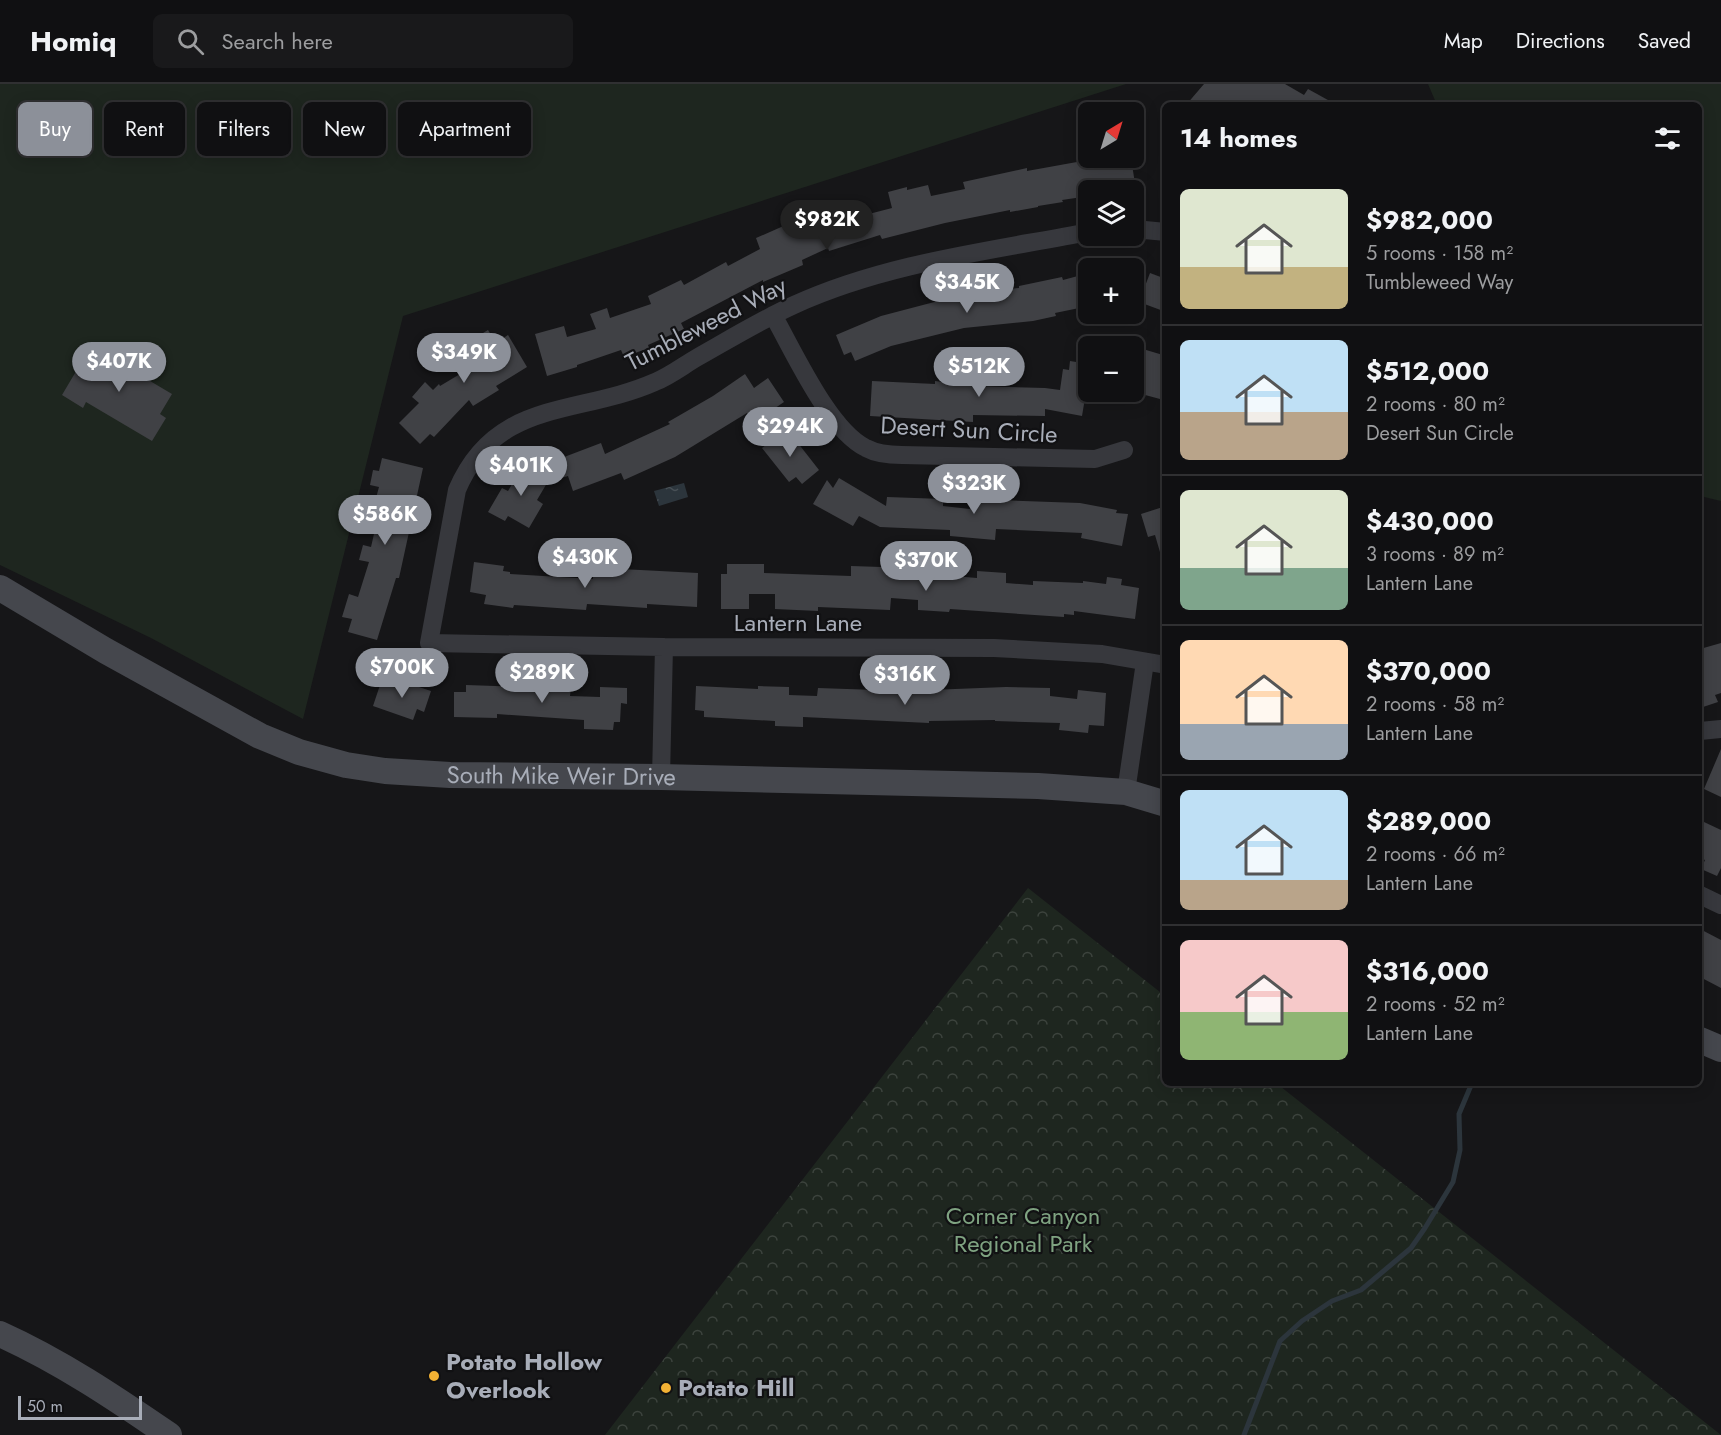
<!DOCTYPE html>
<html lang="en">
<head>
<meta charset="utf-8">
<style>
	body { margin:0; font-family:Jost,sans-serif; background:#19191b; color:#f1f3f6; height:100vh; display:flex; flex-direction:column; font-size:22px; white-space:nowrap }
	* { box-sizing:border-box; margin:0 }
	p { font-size:20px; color:#9c9d9f }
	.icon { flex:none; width:33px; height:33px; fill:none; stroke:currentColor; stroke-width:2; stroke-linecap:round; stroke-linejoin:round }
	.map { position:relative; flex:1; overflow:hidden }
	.panel { position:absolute; left:1162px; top:18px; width:540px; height:984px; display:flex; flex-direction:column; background:#101012; border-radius:9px; box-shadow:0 3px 15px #0003,0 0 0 2px #303032 }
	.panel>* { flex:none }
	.top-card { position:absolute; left:18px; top:18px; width:570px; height:54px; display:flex; gap:12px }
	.needle { width:39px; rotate:38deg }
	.fabs { position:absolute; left:1078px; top:18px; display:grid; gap:12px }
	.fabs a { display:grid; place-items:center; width:66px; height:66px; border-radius:9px; background:#101012; box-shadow:0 3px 15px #0003,0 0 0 2px #303032; font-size:30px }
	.scale { position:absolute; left:18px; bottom:15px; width:124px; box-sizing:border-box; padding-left:6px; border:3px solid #a8adb8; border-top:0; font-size:16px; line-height:21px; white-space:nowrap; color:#a8adb8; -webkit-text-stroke:4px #111113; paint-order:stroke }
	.price { position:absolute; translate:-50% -51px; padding:0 14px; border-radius:21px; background:#8c9099; color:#fff; font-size:20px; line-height:39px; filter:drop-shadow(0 2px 3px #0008) }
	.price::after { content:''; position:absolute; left:50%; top:36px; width:18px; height:14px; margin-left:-9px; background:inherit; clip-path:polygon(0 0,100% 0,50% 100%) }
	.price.selected { background:#222; color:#fff }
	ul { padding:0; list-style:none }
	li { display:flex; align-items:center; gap:18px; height:150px; padding:0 18px }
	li+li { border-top:2px solid #303032 }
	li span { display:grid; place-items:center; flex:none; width:168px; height:120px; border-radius:9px; color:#555 }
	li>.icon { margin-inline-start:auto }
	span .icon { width:72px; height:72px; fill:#fffc; stroke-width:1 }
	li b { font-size:26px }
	h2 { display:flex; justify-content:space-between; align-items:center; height:72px; padding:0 18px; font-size:26px }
	.tag { padding:0 21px; border-radius:9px; background:#101012; box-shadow:0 3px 15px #0003,0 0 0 2px #303032; font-size:21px; line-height:54px }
	.tag.selected { background:#8c9099; color:#fff }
	header { display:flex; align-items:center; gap:36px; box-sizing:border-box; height:84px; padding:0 30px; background:#101012; border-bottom:2px solid #303032 }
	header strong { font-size:28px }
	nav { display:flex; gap:33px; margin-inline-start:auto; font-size:21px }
	.search { width:420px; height:54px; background:#19191b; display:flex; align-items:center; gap:15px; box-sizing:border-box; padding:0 21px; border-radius:9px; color:#9c9d9f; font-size:22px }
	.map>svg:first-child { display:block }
	.green { fill:#1e261f }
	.park { fill:url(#park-crowns) }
	.water { fill:url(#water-ripples) }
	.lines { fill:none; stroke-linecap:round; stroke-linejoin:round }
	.stream { stroke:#2c353c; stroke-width:5 }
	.building { fill:#404145 }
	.street { stroke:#37383d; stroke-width:18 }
	.secondary { stroke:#45474d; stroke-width:26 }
	.poi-dot { fill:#f2b134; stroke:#111113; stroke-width:2 }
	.labels { text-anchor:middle; stroke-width:4.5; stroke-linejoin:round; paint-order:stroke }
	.street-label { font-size:24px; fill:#a8adb8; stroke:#111113 }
	.park-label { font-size:24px; fill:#7fa381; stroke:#111113 }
	.poi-label { font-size:24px; font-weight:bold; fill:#a8adb8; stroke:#111113; text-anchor:start }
</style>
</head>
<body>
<header>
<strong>Homiq</strong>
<div class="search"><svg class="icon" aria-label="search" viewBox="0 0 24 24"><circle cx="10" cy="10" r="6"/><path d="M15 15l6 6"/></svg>Search here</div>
<nav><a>Map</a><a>Directions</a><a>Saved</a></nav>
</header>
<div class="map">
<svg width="1721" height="1351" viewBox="0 0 1721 1351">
	<defs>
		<pattern id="park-crowns" width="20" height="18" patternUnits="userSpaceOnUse" patternTransform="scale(1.5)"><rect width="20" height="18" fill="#1e261f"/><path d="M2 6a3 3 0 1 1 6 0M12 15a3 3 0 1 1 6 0" fill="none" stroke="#3c433d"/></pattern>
		<pattern id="water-ripples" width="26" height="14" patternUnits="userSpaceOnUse" patternTransform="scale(1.5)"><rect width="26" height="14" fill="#2c353c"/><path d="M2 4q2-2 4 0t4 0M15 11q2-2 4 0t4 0" fill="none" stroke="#485056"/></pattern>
	</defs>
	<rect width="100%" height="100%" fill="#161618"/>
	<path class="green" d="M 0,0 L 1126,0 L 403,232 L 303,635 L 151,554 L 0,481 Z
		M 1428,0 L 1721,0 L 1721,417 L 1700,412 L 1700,21 L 1437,21 Z"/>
	<path class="park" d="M 1028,804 L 1165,912 L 1166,999 L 1276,999 L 1721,1351 L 605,1351 Z"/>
	<path class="water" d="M 684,399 L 688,413 L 659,422 L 654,407 Z"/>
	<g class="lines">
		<path class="stream" d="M 1244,1351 L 1280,1257 L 1302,1237 L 1332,1217 L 1361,1206 L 1411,1164 L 1425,1144 L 1453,1098 L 1460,1066 L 1459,1030 L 1472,999"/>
	</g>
	<path class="building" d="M 1204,0 L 1285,0 L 1304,11 L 1308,5 L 1337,21 L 1186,21 Z
		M 1099,74 L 1131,74 L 1136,106 L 1089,106 L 1089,112 L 1062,116 L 1063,118 L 1038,122 L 1038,123 L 1010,128 L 1010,126 L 945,139 L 882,155 L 880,151 L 829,167 L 828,164 L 802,176 L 803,181 L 763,198 L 763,196 L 681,239 L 684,245 L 648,261 L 649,264 L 624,273 L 621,266 L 577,281 L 577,283 L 547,292 L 535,250 L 564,242 L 567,253 L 596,245 L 590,230 L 607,224 L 610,234 L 651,220 L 648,212 L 681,196 L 684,201 L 726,178 L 728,182 L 760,165 L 756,154 L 788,140 L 793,152 L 819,141 L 817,133 L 861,120 L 865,131 L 892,124 L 888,108 L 907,103 L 907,106 L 928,101 L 931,112 L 965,105 L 963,98 L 1027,84 L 1027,87 Z
		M 1089,189 L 1089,222 L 1055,229 L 1056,232 L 1033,237 L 964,244 L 891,262 L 855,277 L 851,268 L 844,271 L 836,251 L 881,232 L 961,211 L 1019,204 L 1019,202 L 1062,193 L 1063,196 Z
		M 1150,189 L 1166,195 L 1166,228 L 1139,218 Z
		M 488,246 L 496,259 L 508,251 L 527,283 L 496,302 L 499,306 L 473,322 L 469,316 L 434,353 L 430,350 L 420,360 L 399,339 L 419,319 L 412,313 L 425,298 L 433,306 L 439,300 L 440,302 L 465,287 L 453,267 Z
		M 91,262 L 172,310 L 160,330 L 166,334 L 152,357 L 86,318 L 83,324 L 62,311 Z
		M 1136,263 L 1163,271 L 1160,279 L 1166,281 L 1166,308 L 1163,307 L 1160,315 L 1134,308 L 1134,270 Z
		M 1070,277 L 1089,280 L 1089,315 L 1085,314 L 1082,332 L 1045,325 L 1045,332 L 973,331 L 973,338 L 870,332 L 872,297 L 935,300 L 935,297 L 953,299 L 954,290 L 975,291 L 974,302 L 1045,304 L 1060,306 L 1063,285 L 1069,286 Z
		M 745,290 L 754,304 L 768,294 L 784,318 L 753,339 L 747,329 L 675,373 L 624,396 L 621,389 L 573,407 L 568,392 L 558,395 L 551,378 L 601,359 L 605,370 L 670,340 L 668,338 L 713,312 Z
		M 787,345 L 819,386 L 802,400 L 796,393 L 789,398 L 762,364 Z
		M 382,374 L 423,384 L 399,494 L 396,494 L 377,556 L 348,548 L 352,535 L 342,533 L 349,510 L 358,513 L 369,478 L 359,476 L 363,461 L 371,463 L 382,415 L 376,414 L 379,403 L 370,401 L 373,386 L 379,387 Z
		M 524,379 L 550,394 L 537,416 L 543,420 L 529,444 L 508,432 L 505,437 L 488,428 L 502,404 L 508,407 Z
		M 839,394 L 886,422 L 887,413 L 943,415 L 943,422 L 970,425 L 971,411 L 999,413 L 999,416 L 1080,419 L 1117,426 L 1116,429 L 1128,430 L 1122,462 L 1081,454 L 1082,449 L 996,445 L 995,456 L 950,452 L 950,446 L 880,443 L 859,432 L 853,442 L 813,420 L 827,396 L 833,404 Z
		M 1166,422 L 1166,474 L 1162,475 L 1155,451 L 1148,453 L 1141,430 Z
		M 474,478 L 504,482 L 503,487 L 510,488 L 510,490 L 593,495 L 593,492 L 602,493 L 602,484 L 698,489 L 697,523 L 647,520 L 647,524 L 587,520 L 586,526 L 514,521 L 513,524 L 484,520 L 486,511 L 470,508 Z
		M 727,480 L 764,480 L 764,489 L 851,492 L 851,482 L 942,485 L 942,491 L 977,494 L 977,487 L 1006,489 L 1006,499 L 1033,501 L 1033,497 L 1083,499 L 1083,497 L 1106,500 L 1107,493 L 1122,495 L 1121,501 L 1139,504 L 1135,535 L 1074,527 L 1074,531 L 1064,530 L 1064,533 L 950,525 L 949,528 L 918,526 L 918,516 L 891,514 L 890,526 L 818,523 L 818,527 L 775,525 L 775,510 L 749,510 L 749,525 L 721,525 L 721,490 L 727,490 Z
		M 1721,559 L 1721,609 L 1715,611 L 1718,618 L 1700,624 L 1700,565 Z
		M 392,594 L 431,607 L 424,628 L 417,625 L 413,636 L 373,622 L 381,598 L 389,601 Z
		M 530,599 L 571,603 L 570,612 L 600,613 L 600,603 L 627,604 L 627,620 L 621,619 L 620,638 L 614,638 L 613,646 L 584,645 L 584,636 L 497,630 L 497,634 L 454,633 L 454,608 L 466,608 L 466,601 L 530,603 Z
		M 696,602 L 758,605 L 758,602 L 789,603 L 789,611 L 817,612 L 818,604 L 876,606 L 877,603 L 930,606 L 1006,603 L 1050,604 L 1050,612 L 1077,615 L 1078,606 L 1106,609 L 1104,642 L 1089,641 L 1088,649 L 1059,646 L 1060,639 L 995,637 L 995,636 L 929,637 L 929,639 L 803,633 L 803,643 L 775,642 L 775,637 L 704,633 L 704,627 L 695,626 Z
		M 1721,665 L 1721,713 L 1704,705 Z
		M 1704,738 L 1721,746 L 1721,784 L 1717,792 L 1701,785 L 1705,776 L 1700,774 L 1700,749 Z
		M 1700,845 L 1721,856 L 1721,904 L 1700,893 Z"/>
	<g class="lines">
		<path class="street" d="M 1134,145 L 1166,148
			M 1089,148 C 990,167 886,179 794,221 C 761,236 730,255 698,273 C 684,281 670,292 655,298 C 578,332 496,314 457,406 L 429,559 L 664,563 L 994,564 L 1102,570 L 1166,581
			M 773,231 C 794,268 829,346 866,364 C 877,370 890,371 902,371 L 1095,375 L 1124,366
			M 1700,647 L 1721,645
			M 661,693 L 664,563
			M 1126,708 L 1145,578
			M 1700,811 L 1721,821"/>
		<g class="secondary">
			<path id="s1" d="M 0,504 L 106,567 L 260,652 L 299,668 L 346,681 L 385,687 L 450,691 L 661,693 L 1038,702 L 1126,708 L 1166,720"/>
			<path d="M 1700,956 L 1721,965"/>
			<path d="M 0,1250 C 60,1277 115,1314 169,1351"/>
		</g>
	</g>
	<g class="poi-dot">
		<circle cx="434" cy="1292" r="6"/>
		<circle cx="666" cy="1304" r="6"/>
	</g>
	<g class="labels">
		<g class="street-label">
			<text transform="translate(706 240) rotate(-27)" y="8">Tumbleweed Way</text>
			<text transform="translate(969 346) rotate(3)" y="8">Desert Sun Circle</text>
			<text x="798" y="547">Lantern Lane</text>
			<text dy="8" stroke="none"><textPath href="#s1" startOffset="606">South Mike Weir Drive</textPath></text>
		</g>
		<g class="park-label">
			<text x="1023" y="1140">Corner Canyon<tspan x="1023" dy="28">Regional Park</tspan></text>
		</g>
		<g class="poi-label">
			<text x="446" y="1286">Potato Hollow<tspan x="446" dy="28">Overlook</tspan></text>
			<text x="678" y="1312">Potato Hill</text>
		</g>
	</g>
</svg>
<div class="fabs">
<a><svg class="needle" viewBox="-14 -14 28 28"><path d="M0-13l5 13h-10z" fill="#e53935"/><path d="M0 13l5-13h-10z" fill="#9c9d9f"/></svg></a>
<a><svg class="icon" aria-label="layers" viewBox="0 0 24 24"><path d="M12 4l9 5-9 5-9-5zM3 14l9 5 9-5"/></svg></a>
<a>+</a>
<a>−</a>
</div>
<div class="scale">50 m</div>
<b class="price selected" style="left:827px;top:167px">$982K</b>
<b class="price" style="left:967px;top:230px">$345K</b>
<b class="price" style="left:464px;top:300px">$349K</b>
<b class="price" style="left:119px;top:309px">$407K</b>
<b class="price" style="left:979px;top:314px">$512K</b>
<b class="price" style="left:790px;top:374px">$294K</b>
<b class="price" style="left:521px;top:413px">$401K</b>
<b class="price" style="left:974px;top:431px">$323K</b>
<b class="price" style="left:385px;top:462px">$586K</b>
<b class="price" style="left:585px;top:505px">$430K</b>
<b class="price" style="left:926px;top:508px">$370K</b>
<b class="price" style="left:402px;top:615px">$700K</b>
<b class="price" style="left:542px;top:620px">$289K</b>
<b class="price" style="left:905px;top:622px">$316K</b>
<div class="top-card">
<a class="tag selected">Buy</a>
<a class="tag">Rent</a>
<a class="tag">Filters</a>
<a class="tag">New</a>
<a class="tag">Apartment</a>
</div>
<section class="panel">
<h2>14 homes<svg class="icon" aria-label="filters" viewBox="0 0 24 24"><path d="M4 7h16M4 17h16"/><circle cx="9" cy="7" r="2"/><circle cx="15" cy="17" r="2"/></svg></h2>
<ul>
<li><span style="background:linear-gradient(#dfe7d0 65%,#c2b280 0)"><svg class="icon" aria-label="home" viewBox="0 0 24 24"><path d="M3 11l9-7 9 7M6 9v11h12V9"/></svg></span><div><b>$982,000</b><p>5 rooms · 158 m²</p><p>Tumbleweed Way</p></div></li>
<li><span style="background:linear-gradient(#bfe0f5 60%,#b9a48a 0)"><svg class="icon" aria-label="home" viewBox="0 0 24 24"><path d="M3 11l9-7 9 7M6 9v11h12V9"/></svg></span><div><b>$512,000</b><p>2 rooms · 80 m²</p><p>Desert Sun Circle</p></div></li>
<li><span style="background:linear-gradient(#dfe7d0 65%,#7fa58c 0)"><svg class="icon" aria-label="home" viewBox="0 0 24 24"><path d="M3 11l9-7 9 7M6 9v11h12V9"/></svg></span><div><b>$430,000</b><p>3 rooms · 89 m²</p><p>Lantern Lane</p></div></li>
<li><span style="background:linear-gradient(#ffd9b3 70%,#9aa5b1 0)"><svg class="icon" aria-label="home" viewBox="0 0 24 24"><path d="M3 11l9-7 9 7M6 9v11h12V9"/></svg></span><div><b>$370,000</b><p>2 rooms · 58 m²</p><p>Lantern Lane</p></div></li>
<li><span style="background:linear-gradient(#bfe0f5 75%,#b9a48a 0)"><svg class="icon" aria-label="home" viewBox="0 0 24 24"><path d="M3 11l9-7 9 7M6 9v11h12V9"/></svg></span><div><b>$289,000</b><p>2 rooms · 66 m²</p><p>Lantern Lane</p></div></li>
<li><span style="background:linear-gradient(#f6c9c9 60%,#8fb573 0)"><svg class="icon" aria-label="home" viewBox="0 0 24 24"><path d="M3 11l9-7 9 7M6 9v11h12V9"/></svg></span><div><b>$316,000</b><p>2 rooms · 52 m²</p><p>Lantern Lane</p></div></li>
</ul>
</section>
</div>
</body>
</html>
